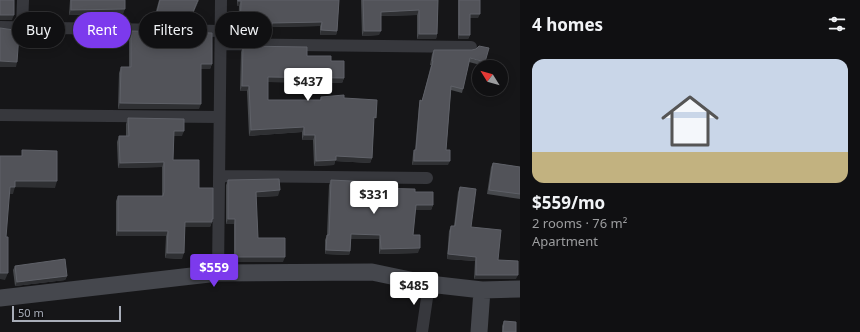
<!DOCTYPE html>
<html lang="en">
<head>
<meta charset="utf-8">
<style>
	body { margin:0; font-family:"Noto Sans",sans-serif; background:#19191b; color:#f1f3f6; height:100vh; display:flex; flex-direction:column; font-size:15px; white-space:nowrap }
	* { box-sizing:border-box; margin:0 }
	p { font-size:13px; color:#9c9d9f }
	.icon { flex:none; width:22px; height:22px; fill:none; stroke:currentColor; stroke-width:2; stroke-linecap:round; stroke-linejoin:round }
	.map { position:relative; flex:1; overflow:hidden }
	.sheet { display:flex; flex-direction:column; background:#101012; width:340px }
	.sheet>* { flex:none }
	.guide { position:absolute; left:12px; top:12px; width:380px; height:36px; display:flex; gap:8px }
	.needle { width:26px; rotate:307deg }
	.tools { position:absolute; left:472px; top:60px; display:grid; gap:8px }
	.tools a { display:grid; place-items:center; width:36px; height:36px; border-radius:50%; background:#101012; box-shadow:0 2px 10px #0003,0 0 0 1px #303032; font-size:20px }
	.scale { position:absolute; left:12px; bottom:10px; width:109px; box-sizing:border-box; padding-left:4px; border:2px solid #a8adb8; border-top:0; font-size:11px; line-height:14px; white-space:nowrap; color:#a8adb8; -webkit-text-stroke:3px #111113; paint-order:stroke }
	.price { position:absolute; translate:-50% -34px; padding:0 9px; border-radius:4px; background:#fff; color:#222; font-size:13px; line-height:26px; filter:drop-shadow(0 1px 2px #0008) }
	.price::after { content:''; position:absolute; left:50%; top:24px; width:12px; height:9px; margin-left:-6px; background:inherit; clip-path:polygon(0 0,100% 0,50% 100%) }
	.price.current { background:#7c3aed; color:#fff }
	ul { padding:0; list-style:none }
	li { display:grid; align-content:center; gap:8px; height:212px; padding:0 12px }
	li span { display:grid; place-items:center; height:124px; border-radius:12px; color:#555 }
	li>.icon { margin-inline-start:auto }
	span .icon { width:72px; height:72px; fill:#fffc; stroke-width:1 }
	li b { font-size:17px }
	h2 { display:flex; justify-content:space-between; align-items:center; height:48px; padding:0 12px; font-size:17px }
	.chip { padding:0 14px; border-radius:18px; background:#101012; box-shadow:0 2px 10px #0003,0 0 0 1px #303032; font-size:14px; line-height:36px }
	.chip.current { background:#7c3aed; color:#fff }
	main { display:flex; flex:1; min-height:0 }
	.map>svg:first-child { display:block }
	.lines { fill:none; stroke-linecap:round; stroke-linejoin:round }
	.street { stroke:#37383d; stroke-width:12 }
	.secondary { stroke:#45474d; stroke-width:17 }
	.wall { fill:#47494d }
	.shaded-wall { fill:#2f3033 }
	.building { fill:#525359; stroke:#5f6168 }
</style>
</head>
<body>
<main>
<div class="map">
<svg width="520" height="332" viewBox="0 0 520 332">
	<rect width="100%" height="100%" fill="#161618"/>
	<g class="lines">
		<path class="street" d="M 0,27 L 221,31
			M 22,27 L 23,0
			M 221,44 L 471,47
			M 0,115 L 219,117
			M 219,176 L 427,178
			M 218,273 L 221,0
			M 422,332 L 429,284"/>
		<path class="secondary" d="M 0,298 L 218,273 L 372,272 L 429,284 L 482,290 L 520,289
			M 479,332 L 482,290"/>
	</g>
	<path class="wall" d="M 70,0 L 125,0 L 123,14 L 69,15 Z
		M 159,0 L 199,0 L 189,23 L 153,22 Z
		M 237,0 L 339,0 L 337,31 L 336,35 L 320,35 L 320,26 L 272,27 L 271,33 L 270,37 L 238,37 L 239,6 L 237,6 Z
		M 361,0 L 438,0 L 437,34 L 436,39 L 417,39 L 417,15 L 381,16 L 379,35 L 362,36 Z
		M 458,0 L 480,0 L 478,18 L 470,18 L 470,35 L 468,39 L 458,39 Z
		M 131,31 L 212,64 L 210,69 L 201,69 L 199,109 L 118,109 L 119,73 L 121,67 L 129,67 L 129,37 Z
		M 243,46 L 307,56 L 331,61 L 344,78 L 342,83 L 268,82 L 268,100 L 320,100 L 321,97 L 344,98 L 374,122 L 372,158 L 370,163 L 335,161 L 334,165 L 314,166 L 313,140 L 302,140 L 302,132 L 249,136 L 247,91 L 240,91 L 241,52 Z
		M 434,50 L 485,62 L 484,66 L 469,62 L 462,93 L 451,90 L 446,150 L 448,165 L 412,165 L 413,154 L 414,150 L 415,150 L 419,105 L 420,100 L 422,101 L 431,65 L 430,65 L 432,54 Z
		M 128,118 L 182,136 L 174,136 L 173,160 L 199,188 L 213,219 L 210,227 L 185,227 L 182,259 L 165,258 L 166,236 L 116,236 L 116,201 L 118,196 L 162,196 L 162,167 L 118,168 L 117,142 L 119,136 L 126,136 L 126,124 Z
		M 493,163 L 520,167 L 520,199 L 487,194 L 491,167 Z
		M 228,180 L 278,196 L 256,197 L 258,238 L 283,262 L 234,262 L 234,224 L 226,224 L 226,185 Z
		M 331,180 L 371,188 L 415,192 L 433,205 L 431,210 L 415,210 L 413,235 L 418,253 L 379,254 L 379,239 L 351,239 L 350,251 L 349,255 L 325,254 L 325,240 L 327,235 L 329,185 Z
		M 460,187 L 471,227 L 498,260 L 516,279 L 474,279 L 475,261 L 447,259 L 449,231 L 451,226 L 454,226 L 458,192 Z
		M 15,266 L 67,276 L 65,280 L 15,286 L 13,270 Z
		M 504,321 L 516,332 L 502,332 L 502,326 Z"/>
	<path class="shaded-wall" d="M 199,0 L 189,23 L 153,22 L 156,16 Z
		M 238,1 L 241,1 L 239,6 L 237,6 Z
		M 125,9 L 123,14 L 69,15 L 71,10 Z
		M 419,10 L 417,15 L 379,16 L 381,12 Z
		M 470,14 L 480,14 L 478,18 L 469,18 Z
		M 0,15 L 14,15 L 12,20 L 0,20 Z
		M 322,22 L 320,26 L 270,27 L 272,23 Z
		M 321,30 L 337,31 L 336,35 L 320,35 Z
		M 364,31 L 381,31 L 379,35 L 362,36 Z
		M 240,32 L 271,33 L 270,37 L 238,37 Z
		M 419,34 L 437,34 L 436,39 L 417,39 Z
		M 459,35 L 470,35 L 468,39 L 458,39 Z
		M 0,61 L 17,62 L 16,67 L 0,67 Z
		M 201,64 L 212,64 L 210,69 L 199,69 Z
		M 268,77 L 344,78 L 342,83 L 266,82 Z
		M 242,86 L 249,86 L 247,91 L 240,91 Z
		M 120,103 L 201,104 L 199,109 L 118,109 Z
		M 304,127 L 302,132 L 249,136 L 251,130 Z
		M 174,131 L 184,131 L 182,136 L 172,136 Z
		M 304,135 L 315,135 L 313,140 L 302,140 Z
		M 336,156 L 372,158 L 370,163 L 335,161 L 334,165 L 314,166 L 316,161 Z
		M 414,161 L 450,161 L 448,165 L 412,165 Z
		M 164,162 L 162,167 L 118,168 L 120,163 Z
		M 15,181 L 57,181 L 55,188 L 13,187 Z
		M 10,187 L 15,187 L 13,194 L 8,194 Z
		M 280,190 L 278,196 L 254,197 L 256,192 Z
		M 416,205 L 433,205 L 431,210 L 414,210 Z
		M 213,219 L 210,227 L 183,227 L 185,222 Z
		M 228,219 L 235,219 L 234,224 L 226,224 Z
		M 118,231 L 168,231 L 166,236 L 116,236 Z
		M 351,234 L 380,235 L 379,239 L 350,239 Z
		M 420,248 L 418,253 L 379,254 L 381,249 Z
		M 326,250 L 350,251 L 349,255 L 325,254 Z
		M 167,253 L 184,253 L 182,259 L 165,258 Z
		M 448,254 L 476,257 L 475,261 L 447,259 Z
		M 235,257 L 285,257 L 283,262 L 234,262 Z
		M 0,273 L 8,273 L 5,280 L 0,279 Z
		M 476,275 L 518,275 L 516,279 L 474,279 Z
		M 67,276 L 65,280 L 15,286 L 17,282 Z"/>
	<path class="building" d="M 0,0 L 14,0 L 14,15 L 0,15 Z
		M 71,0 L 125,0 L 125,9 L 71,10 Z
		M 160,0 L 198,0 L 191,17 L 156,16 Z
		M 238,0 L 339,0 L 337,31 L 321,30 L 322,22 L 272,23 L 271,33 L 240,32 L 241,1 L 238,1 Z
		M 363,0 L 438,0 L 437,34 L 419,34 L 419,10 L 381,12 L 381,31 L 364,31 Z
		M 459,0 L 480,0 L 480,14 L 470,14 L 470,35 L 459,35 Z
		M 0,28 L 14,30 L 14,33 L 19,34 L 17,62 L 0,61 Z
		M 131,31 L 212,33 L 212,64 L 201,64 L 201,104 L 120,103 L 121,67 L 131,67 Z
		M 243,46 L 307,47 L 307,56 L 331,56 L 331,61 L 344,61 L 344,78 L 268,77 L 268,100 L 321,100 L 321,97 L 344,95 L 344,98 L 377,100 L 376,118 L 374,117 L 372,158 L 336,156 L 336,160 L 316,161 L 315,135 L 304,135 L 304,127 L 251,130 L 249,86 L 242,86 Z
		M 479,46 L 489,48 L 485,62 L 470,58 L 463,89 L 451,86 L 446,150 L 450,150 L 450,161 L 414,161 L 414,150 L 416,150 L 420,100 L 422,101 L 433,61 L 432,61 L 434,50 L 472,50 L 476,49 Z
		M 128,118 L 184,119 L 184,131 L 174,131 L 173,160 L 199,160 L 199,188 L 213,188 L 213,219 L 212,219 L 212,222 L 185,222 L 184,253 L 167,253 L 168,231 L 118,231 L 118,196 L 163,196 L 164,192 L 164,162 L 120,163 L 119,136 L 129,136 Z
		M 22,150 L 57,151 L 57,181 L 15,181 L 15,187 L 10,187 L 6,237 L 8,237 L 8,273 L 0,273 L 0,156 L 22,156 Z
		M 493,163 L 520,167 L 520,194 L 489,190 Z
		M 279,179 L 280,190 L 256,192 L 258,238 L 285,238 L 285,257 L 235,257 L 235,219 L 228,219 L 228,180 Z
		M 331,180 L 371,182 L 371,188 L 415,189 L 415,192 L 433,192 L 433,205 L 416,205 L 413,235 L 420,235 L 420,248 L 381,249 L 380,235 L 351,234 L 350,251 L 326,250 L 327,235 L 329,235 Z
		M 460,187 L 476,189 L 471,227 L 501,230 L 498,260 L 518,261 L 518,275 L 476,275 L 476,257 L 448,254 L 451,226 L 455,226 Z
		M 65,259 L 67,276 L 17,282 L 15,266 Z
		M 504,321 L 516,322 L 516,332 L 503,332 Z"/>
</svg>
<div class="tools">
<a><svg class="needle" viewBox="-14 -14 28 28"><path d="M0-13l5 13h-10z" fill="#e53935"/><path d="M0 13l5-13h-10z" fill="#9c9d9f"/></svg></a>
</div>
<div class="scale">50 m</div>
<b class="price" style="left:308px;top:102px">$437</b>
<b class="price" style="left:374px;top:215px">$331</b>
<b class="price current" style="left:214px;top:288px">$559</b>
<b class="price" style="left:414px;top:306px">$485</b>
<div class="guide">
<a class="chip">Buy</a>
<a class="chip current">Rent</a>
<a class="chip">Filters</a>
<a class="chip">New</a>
</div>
</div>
<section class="sheet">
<h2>4 homes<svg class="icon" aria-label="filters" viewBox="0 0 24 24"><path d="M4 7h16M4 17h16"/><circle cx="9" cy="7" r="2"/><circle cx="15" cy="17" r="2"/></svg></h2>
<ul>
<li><span style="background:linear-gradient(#c9d6e8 75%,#c2b280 0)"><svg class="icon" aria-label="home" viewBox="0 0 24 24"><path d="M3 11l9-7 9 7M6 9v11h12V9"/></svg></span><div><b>$559/mo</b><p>2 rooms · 76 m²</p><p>Apartment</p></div></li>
</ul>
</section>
</main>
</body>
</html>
